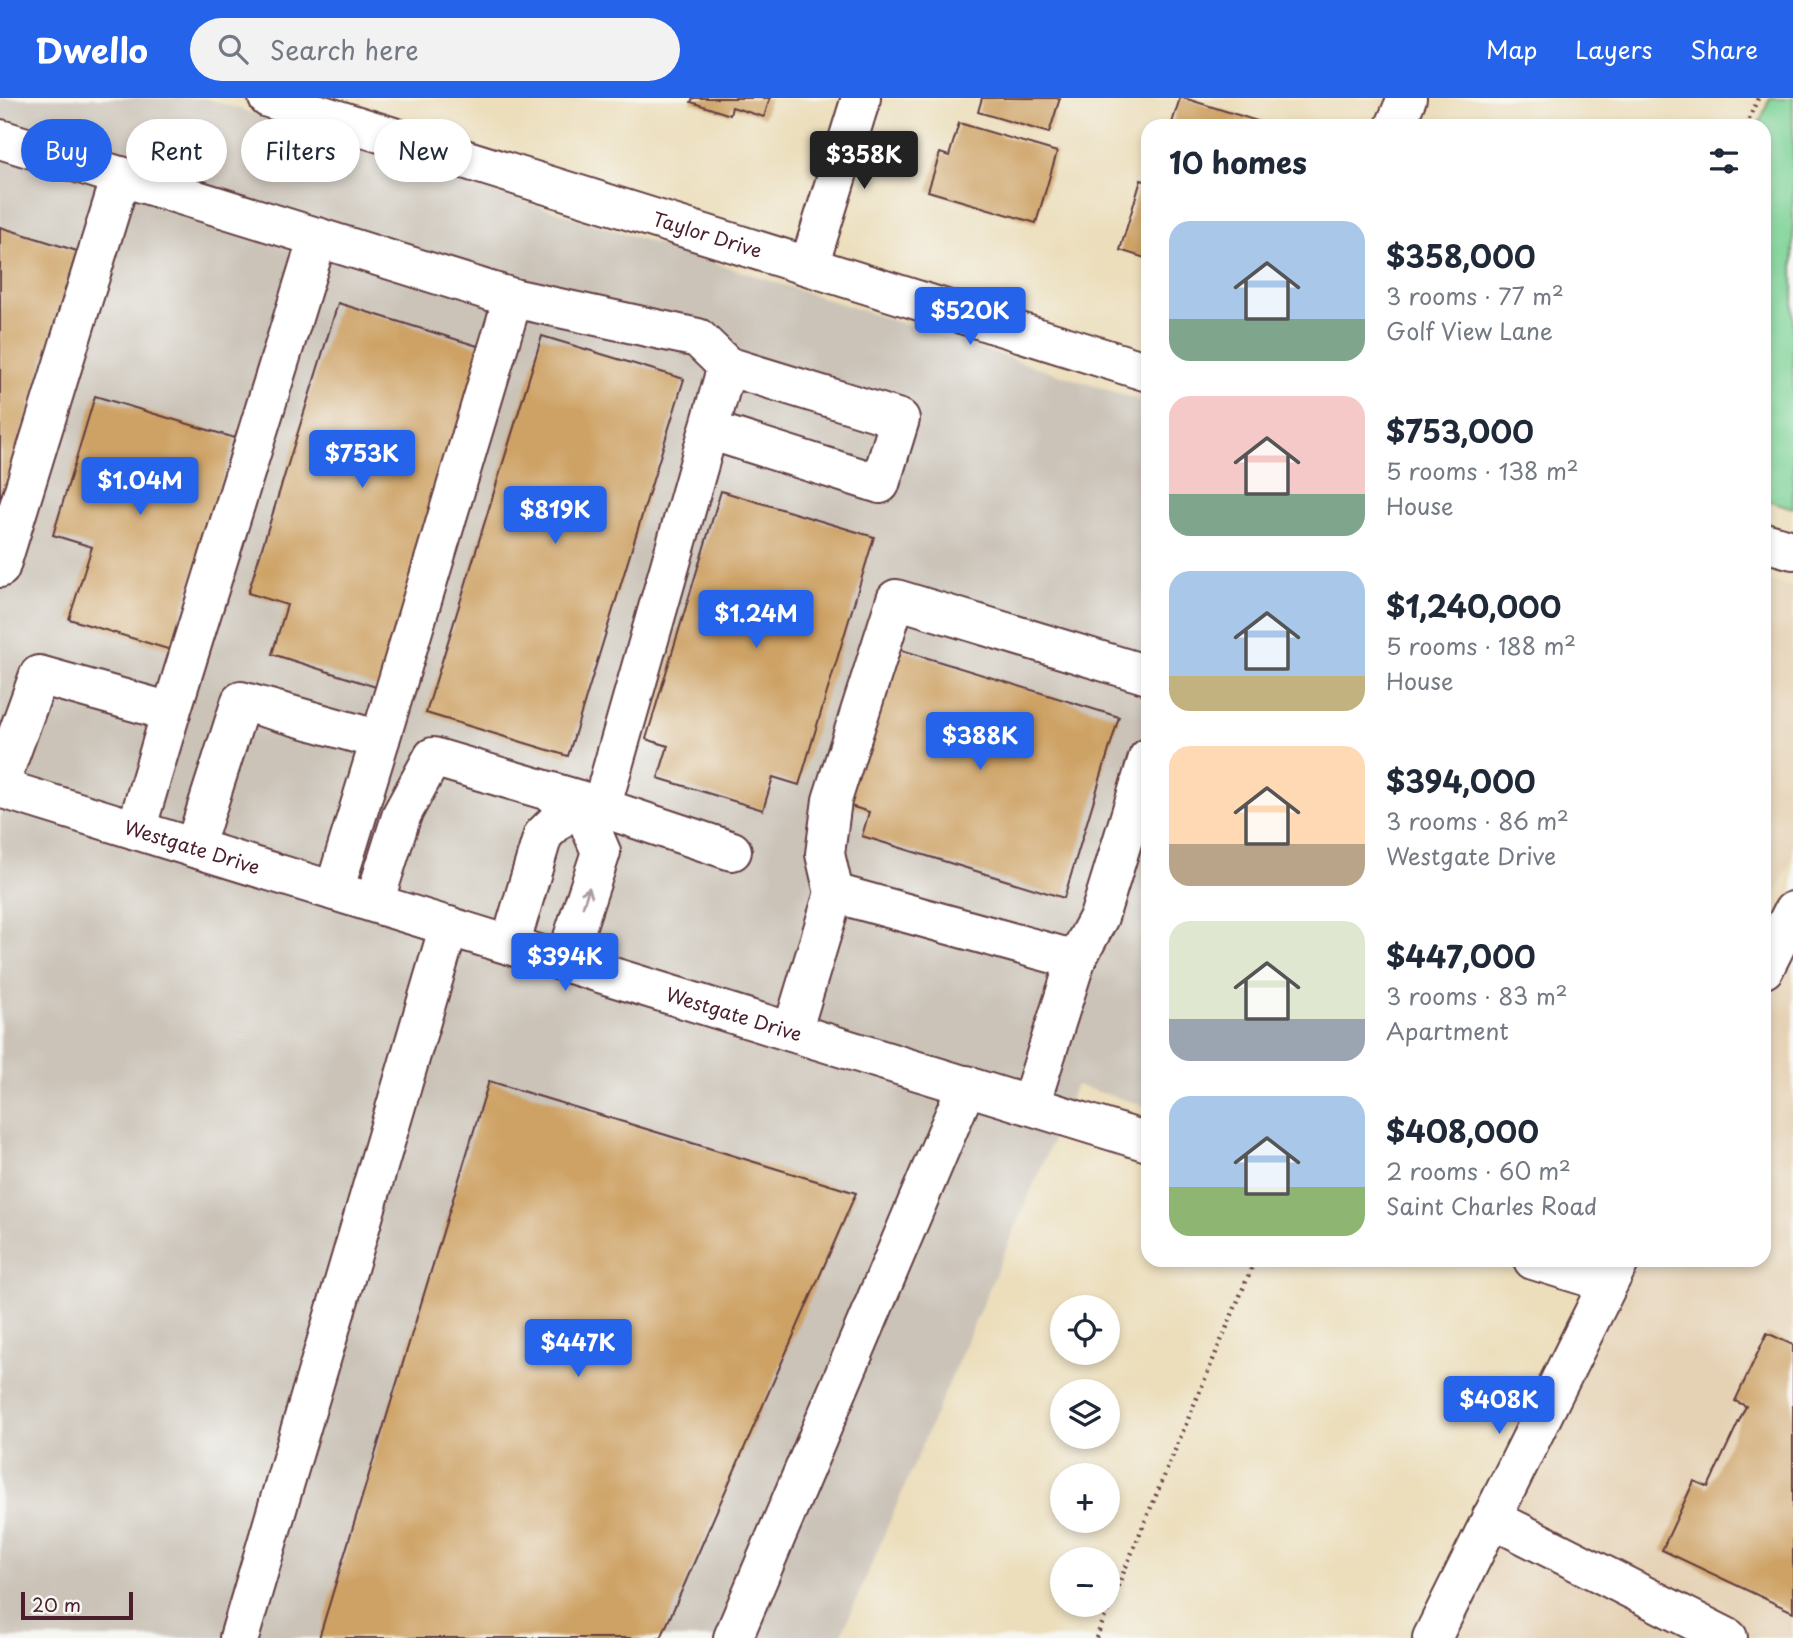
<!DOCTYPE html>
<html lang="en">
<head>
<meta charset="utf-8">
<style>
	body { margin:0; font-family:"Playpen Sans",sans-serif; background:#f2f2f3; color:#1f2937; height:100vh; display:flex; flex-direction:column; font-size:26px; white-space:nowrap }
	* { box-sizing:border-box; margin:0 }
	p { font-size:23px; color:#747a83 }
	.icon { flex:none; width:38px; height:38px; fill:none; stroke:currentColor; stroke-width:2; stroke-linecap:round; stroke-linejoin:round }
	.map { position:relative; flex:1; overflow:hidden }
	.side { position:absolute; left:1141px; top:21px; width:630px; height:1148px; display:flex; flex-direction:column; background:#fff; border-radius:21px; box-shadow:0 4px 10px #0003 }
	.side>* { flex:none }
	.hud { position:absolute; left:21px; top:21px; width:665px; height:63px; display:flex; gap:14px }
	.tools { position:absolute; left:1050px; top:1197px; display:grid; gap:14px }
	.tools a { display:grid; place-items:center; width:70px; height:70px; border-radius:50%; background:#fff; box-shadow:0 4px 10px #0003; font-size:35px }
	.scale { position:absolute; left:21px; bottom:18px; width:112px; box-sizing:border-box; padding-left:7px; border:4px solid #4a1f2b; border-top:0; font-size:19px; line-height:24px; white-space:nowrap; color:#4a1f2b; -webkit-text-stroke:5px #f6f6f2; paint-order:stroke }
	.price { position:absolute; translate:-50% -60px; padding:0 16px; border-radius:7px; background:#2563eb; color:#fff; font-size:23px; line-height:46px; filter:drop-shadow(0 2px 4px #0008) }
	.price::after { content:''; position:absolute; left:50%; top:42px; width:21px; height:16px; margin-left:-10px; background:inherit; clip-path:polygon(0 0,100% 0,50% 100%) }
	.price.active { background:#222; color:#fff }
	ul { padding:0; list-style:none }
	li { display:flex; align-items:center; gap:21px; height:175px; padding:0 28px }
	li span { display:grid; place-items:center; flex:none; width:196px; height:140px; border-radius:21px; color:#555 }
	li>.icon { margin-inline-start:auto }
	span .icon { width:84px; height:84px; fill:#fffc; stroke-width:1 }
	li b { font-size:30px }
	h2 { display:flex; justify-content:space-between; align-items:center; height:84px; padding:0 28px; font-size:30px }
	.tag { padding:0 24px; border-radius:32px; background:#fff; box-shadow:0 4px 10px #0003; font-size:24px; line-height:63px }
	.tag.active { background:#2563eb; color:#fff }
	header { display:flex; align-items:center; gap:42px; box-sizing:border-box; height:98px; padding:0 35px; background:#2563eb; color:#fff }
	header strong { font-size:33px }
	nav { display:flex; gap:38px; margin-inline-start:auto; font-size:24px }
	.search { width:490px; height:63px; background:#f2f2f3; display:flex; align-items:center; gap:18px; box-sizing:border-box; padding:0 24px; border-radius:38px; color:#747a83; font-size:26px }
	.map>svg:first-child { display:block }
	.built { fill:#e5d1b4 }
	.industrial { fill:#cbc3b8 }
	.green { fill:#7dd396; stroke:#647960; stroke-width:2 }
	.building { fill:#cea265 }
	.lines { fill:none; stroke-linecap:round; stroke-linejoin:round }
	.minor-casing { stroke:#623c41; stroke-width:42 }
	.path { stroke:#623c41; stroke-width:4.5; stroke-dasharray:2 5; stroke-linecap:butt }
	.minor { stroke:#fff; stroke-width:38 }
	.oneway { stroke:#ae9aa0 }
	.labels { text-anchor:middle; stroke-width:6; stroke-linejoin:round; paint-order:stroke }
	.street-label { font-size:19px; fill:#4a1f2b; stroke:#f6f6f2 }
</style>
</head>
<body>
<header>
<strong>Dwello</strong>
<div class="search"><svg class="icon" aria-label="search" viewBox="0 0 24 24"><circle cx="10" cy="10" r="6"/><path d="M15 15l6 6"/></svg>Search here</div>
<nav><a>Map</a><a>Layers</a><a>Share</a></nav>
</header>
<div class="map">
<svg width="1793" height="1540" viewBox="0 0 1793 1540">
	<rect width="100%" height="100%" fill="#f6f6f2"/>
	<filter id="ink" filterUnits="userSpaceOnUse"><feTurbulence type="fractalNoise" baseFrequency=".0143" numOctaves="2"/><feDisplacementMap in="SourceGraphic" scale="14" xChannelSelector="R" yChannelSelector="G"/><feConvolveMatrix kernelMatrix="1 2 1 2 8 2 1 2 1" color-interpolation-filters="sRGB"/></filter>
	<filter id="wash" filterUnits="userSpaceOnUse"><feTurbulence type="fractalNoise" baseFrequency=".00686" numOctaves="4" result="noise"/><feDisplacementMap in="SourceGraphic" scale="28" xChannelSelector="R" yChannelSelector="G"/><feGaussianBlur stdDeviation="1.57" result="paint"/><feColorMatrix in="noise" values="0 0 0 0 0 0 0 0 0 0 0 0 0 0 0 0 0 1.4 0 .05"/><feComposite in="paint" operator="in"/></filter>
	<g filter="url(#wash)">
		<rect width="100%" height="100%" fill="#ecdebb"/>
		<path class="built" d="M 1764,481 L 1793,490 L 1793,759 L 1764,821 Z
			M 1793,858 L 1793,1540 L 1446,1540 L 1638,1162 L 1764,1162 L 1764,915 Z"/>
		<path class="industrial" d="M 0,0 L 205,0 L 1148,305 L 1148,1009 L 1076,987 L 840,1540 L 0,1540 Z"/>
		<path class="green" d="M 1770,0 L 1793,0 L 1793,410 L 1764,401 L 1764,28 L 1758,28 Z"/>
		<g id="blocks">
			<path class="building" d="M 693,0 L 770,0 L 764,19 L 732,9 L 730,17 L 691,4 Z
				M 982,0 L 1060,0 L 1049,35 L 978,14 Z
				M 1180,0 L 1184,0 L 1273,28 L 1171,28 Z
				M 959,25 L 1057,54 L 1036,125 L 928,93 L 940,55 L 949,58 Z
				M 1141,82 L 1148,84 L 1148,161 L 1120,152 Z
				M 0,129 L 77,153 L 1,404 L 0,404 Z
				M 338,205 L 484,250 L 379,590 L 272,556 L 287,507 L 248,495 Z
				M 542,238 L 684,281 L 568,658 L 426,615 Z
				M 95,298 L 235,340 L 171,552 L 69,521 L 92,449 L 53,437 Z
				M 721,393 L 874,439 L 799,687 L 773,679 L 763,712 L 658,680 L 668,648 L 646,641 Z
				M 892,549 L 1119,619 L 1064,800 L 862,738 L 869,714 L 844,706 Z
				M 489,983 L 856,1095 L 661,1540 L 319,1540 Z
				M 1767,1235 L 1793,1247 L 1793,1514 L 1662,1452 L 1694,1383 L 1708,1389 L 1746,1308 L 1735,1303 Z"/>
		</g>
	</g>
	<g filter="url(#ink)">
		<use href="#blocks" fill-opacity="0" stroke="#623c41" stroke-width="2"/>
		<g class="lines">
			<defs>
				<g id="minor">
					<path id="s1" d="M 268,0 L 1148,274"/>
					<path d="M 1395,28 L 1407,0"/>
					<path d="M 0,41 L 513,200 L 380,642"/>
					<path d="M 809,168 L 861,0"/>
					<path d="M 513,200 L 698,240 L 727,268 L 900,321 L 880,386 L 709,332"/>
					<path d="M 1764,444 L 1793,452"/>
					<path d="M 0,470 L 121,78"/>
					<path d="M 171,614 L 318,139"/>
					<path d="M 0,685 L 39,577 L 171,614 L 136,732"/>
					<path id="s2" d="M 0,690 L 1148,1044"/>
					<path d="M 601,710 L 727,268"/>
					<path d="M 194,750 L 241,603 L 380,642 L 334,793"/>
					<path d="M 834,795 L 825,756 L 832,702 L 896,501 L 1148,577"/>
					<path d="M 374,805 L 402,716 L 433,659 L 579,702 L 732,753"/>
					<path d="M 510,847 L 543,737 L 579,702 L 601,754 L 565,864"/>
					<path d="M 1076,862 L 1099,819 L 1148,660"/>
					<path d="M 1764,871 L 1793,813"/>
					<path d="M 792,934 L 834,795 L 1076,862 L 1030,1007"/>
					<path d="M 1533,1162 L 1608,1185"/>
					<path d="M 1491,1420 L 1728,1540"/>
					<path d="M 239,1540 L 449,828"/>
					<path d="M 733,1540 L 967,987"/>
					<path d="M 1432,1540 L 1620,1162"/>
				</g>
			</defs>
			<use href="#minor" class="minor-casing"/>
			<path class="path" d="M 1746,28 L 1758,0
				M 1096,1540 L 1255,1162"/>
			<use href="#minor" class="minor"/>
		</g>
		<defs><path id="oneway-shaft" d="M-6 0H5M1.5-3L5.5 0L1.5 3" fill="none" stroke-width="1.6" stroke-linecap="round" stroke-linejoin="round" transform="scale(1.75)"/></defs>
		<use class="oneway" href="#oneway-shaft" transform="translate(586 799) rotate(-72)"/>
	</g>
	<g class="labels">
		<g class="street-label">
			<text dy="7" stroke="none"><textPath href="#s1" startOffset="460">Taylor Drive</textPath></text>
			<text dy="7" stroke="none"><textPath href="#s2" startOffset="201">Westgate Drive</textPath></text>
			<text dy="7" stroke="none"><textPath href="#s2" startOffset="768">Westgate Drive</textPath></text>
		</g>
	</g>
</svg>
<div class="tools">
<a><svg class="icon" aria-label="locate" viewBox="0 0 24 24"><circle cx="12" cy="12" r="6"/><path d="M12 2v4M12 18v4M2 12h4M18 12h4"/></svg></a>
<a><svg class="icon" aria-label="layers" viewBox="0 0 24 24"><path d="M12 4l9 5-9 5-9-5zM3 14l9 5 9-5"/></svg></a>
<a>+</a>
<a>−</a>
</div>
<div class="scale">20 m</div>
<b class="price active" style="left:864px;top:93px">$358K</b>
<b class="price" style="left:970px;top:249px">$520K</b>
<b class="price" style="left:362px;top:392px">$753K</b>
<b class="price" style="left:140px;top:419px">$1.04M</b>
<b class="price" style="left:555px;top:448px">$819K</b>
<b class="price" style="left:756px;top:552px">$1.24M</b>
<b class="price" style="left:980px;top:674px">$388K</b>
<b class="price" style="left:565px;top:895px">$394K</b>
<b class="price" style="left:578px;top:1281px">$447K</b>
<b class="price" style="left:1499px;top:1338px">$408K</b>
<div class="hud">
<a class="tag active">Buy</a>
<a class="tag">Rent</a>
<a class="tag">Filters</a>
<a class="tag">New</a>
</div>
<section class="side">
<h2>10 homes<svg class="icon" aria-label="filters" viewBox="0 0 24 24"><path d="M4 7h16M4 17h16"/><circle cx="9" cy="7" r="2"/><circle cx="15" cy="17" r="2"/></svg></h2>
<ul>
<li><span style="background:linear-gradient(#a9c7e8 70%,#7fa58c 0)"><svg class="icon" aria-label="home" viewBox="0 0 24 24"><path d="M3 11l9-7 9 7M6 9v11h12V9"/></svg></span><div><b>$358,000</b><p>3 rooms · 77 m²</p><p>Golf View Lane</p></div></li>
<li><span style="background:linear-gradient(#f6c9c9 70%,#7fa58c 0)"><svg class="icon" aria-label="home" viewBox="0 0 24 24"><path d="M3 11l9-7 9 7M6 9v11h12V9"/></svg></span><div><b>$753,000</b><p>5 rooms · 138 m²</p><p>House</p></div></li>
<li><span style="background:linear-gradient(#a9c7e8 75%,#c2b280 0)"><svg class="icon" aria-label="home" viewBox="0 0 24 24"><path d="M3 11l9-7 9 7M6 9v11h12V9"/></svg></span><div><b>$1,240,000</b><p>5 rooms · 188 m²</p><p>House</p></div></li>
<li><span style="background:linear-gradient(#ffd9b3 70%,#b9a48a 0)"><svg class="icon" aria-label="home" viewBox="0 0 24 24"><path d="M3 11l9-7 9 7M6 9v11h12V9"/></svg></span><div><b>$394,000</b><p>3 rooms · 86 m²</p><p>Westgate Drive</p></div></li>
<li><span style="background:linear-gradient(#dfe7d0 70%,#9aa5b1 0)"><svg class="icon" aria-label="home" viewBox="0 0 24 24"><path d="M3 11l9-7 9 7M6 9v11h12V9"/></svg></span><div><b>$447,000</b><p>3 rooms · 83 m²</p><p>Apartment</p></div></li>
<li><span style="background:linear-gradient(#a9c7e8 65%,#8fb573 0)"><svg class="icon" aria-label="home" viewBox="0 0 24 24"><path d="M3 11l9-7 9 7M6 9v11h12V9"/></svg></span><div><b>$408,000</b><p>2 rooms · 60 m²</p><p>Saint Charles Road</p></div></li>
</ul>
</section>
</div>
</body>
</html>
